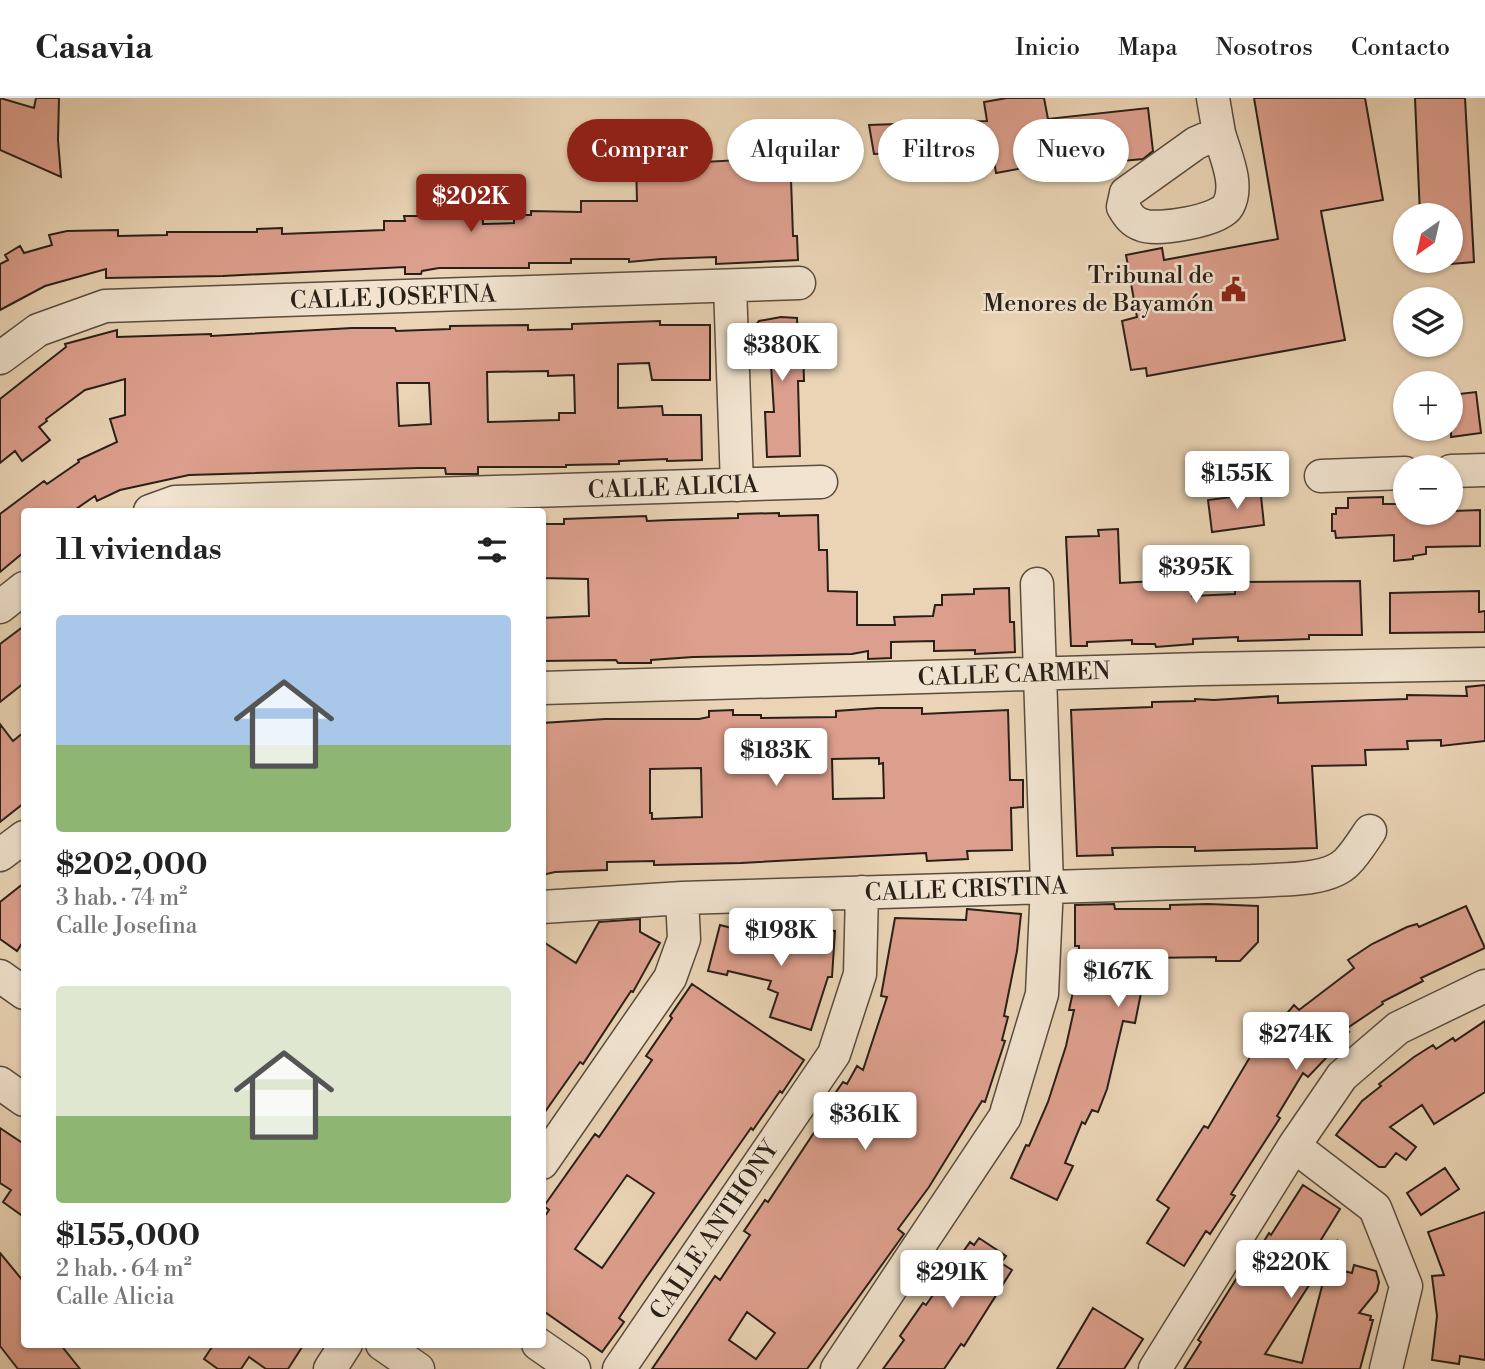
<!DOCTYPE html>
<html lang="es">
<head>
<meta charset="utf-8">
<style>
	body { margin:0; font-family:"Libre Bodoni",serif; background:#f2f2f2; color:#222; height:100vh; display:flex; flex-direction:column; font-size:26px; white-space:nowrap }
	* { box-sizing:border-box; margin:0 }
	p { font-size:23px; color:#767676 }
	.icon { flex:none; width:38px; height:38px; fill:none; stroke:currentColor; stroke-width:2; stroke-linecap:round; stroke-linejoin:round }
	.map { position:relative; flex:1; overflow:hidden }
	.side { position:absolute; left:21px; top:410px; width:525px; height:840px; display:flex; flex-direction:column; background:#fff; border-radius:7px; box-shadow:0 2px 5px #0004 }
	.side>* { flex:none }
	.banner { position:absolute; left:567px; top:21px; width:665px; height:63px; display:flex; gap:14px }
	.needle { width:46px; rotate:214deg }
	.buttons { position:absolute; left:1393px; top:105px; display:grid; gap:14px }
	.buttons a { display:grid; place-items:center; width:70px; height:70px; border-radius:50%; background:#fff; box-shadow:0 2px 5px #0004; font-size:35px }
	.price { position:absolute; translate:-50% -60px; padding:0 16px; border-radius:7px; background:#fff; color:#222; font-size:23px; line-height:46px; filter:drop-shadow(0 2px 4px #0008) }
	.price::after { content:''; position:absolute; left:50%; top:42px; width:21px; height:16px; margin-left:-10px; background:inherit; clip-path:polygon(0 0,100% 0,50% 100%) }
	.price.on { background:#8f2418; color:#fff }
	ul { padding:0; list-style:none }
	li { display:grid; align-content:center; gap:14px; height:371px; padding:0 35px }
	li span { display:grid; place-items:center; height:217px; border-radius:7px; color:#555 }
	li>.icon { margin-inline-start:auto }
	span .icon { width:126px; height:126px; fill:#fffc; stroke-width:1 }
	li b { font-size:30px }
	h2 { display:flex; justify-content:space-between; align-items:center; height:84px; padding:0 35px; font-size:30px }
	.tag { padding:0 24px; border-radius:32px; background:#fff; box-shadow:0 2px 5px #0004; font-size:24px; line-height:63px }
	.tag.on { background:#8f2418; color:#fff }
	header { display:flex; align-items:center; gap:42px; box-sizing:border-box; height:98px; padding:0 35px; background:#fff; border-bottom:2px solid #e0e0e0 }
	header strong { font-size:33px }
	nav { display:flex; gap:38px; margin-inline-start:auto; font-size:24px }
	.map>svg:first-child { display:block }
	.building { fill:#dd9f8d; stroke:#292018; stroke-width:2; fill-rule:evenodd }
	.lines { fill:none; stroke-linecap:round; stroke-linejoin:round }
	.minor-casing { stroke:#594d3f; stroke-width:35 }
	.minor { stroke:#f1e3cf; stroke-width:32 }
	.labels { text-anchor:middle; stroke-width:5; stroke-linejoin:round; paint-order:stroke }
	.poi-label { font-size:24px; fill:#292018; stroke:#f1e3cf; text-anchor:end }
	.street-label { font-size:24px; fill:#292018; stroke:#f1e3cf }
</style>
</head>
<body>
<header>
<strong>Casavia</strong>
<nav><a>Inicio</a><a>Mapa</a><a>Nosotros</a><a>Contacto</a></nav>
</header>
<div class="map">
<svg width="1485" height="1271" viewBox="0 0 1485 1271">
	<rect width="100%" height="100%" fill="#ead4b5"/>
	<filter id="stains"><feTurbulence type="fractalNoise" baseFrequency=".00286" numOctaves="4"/><feColorMatrix values="0 0 0 0 .2 0 0 0 0 .09 0 0 0 0 .02 0 0 0 .5 -.17"/></filter>
	<radialGradient id="worn" r=".72"><stop offset=".6" stop-color="#630" stop-opacity="0"/><stop offset="1" stop-color="#630" stop-opacity=".3"/></radialGradient>
	<path class="building" d="M 0,0 L 34,10 L 36,0 L 59,0 L 58,42 L 61,79 L 0,52 Z
		M 1007,0 L 1044,0 L 1048,21 L 1148,10 L 1153,53 L 1143,61 L 1079,67 L 1078,60 L 996,75 L 992,51 L 874,56 L 869,27 L 987,23 L 984,4 Z
		M 1254,0 L 1365,0 L 1383,102 L 1321,113 L 1345,242 L 1147,278 L 1146,270 L 1131,272 L 1122,223 L 1137,219 L 1126,157 L 1162,150 L 1164,162 L 1278,141 Z
		M 1415,0 L 1465,0 L 1474,164 L 1451,166 L 1451,117 L 1420,117 Z
		M 835,57 L 836,79 L 791,81 L 793,138 L 797,138 L 798,162 L 716,166 L 716,159 L 661,161 L 629,164 L 629,161 L 571,161 L 571,165 L 529,165 L 529,170 L 439,170 L 422,173 L 421,176 L 405,176 L 405,169 L 223,178 L 106,180 L 106,171 L 45,188 L 0,212 L 0,166 L 8,162 L 5,157 L 20,148 L 24,155 L 52,147 L 49,137 L 67,133 L 118,132 L 118,138 L 167,137 L 167,134 L 257,134 L 257,131 L 282,130 L 282,136 L 384,132 L 384,123 L 405,123 L 404,118 L 421,118 L 421,104 L 440,104 L 440,101 L 482,101 L 483,126 L 514,125 L 514,117 L 531,117 L 531,113 L 581,114 L 581,103 L 637,103 L 636,64 L 666,63 L 666,66 Z
		M 781,219 L 797,220 L 798,249 L 803,249 L 804,283 L 798,283 L 800,358 L 767,359 L 765,314 L 774,314 L 771,267 L 757,267 L 755,228 L 759,223 Z
		M 660,223 L 660,227 L 710,227 L 710,282 L 652,282 L 649,265 L 618,266 L 618,310 L 662,308 L 663,317 L 701,317 L 702,362 L 667,363 L 667,361 L 619,363 L 619,366 L 566,367 L 566,369 L 478,369 L 478,376 L 446,376 L 445,370 L 418,370 L 189,377 L 120,392 L 97,403 L 95,398 L 73,413 L 24,413 L 24,454 L 0,474 L 0,416 L 44,383 L 47,386 L 79,364 L 78,362 L 117,344 L 110,321 L 125,317 L 125,281 L 85,292 L 46,321 L 47,323 L 39,329 L 50,342 L 22,363 L 15,353 L 0,365 L 0,301 L 66,249 L 65,246 L 117,232 L 117,239 L 211,236 L 211,238 L 352,230 L 395,230 L 396,233 L 450,231 L 450,228 L 528,227 L 528,232 L 572,231 L 572,226 ZM 548,273 L 548,278 L 574,277 L 575,315 L 559,315 L 559,322 L 488,324 L 487,274 ZM 397,285 L 429,285 L 431,326 L 399,328 Z
		M 1476,294 L 1481,335 L 1451,339 L 1451,297 Z
		M 1260,388 L 1264,427 L 1212,434 L 1208,402 L 1240,398 L 1239,390 Z
		M 1383,399 L 1383,406 L 1405,406 L 1405,415 L 1453,415 L 1453,413 L 1480,412 L 1480,448 L 1426,449 L 1426,456 L 1413,458 L 1413,461 L 1394,463 L 1394,437 L 1336,440 L 1335,433 L 1332,433 L 1332,416 L 1336,416 L 1336,410 L 1348,410 L 1348,400 Z
		M 779,415 L 779,418 L 818,417 L 819,452 L 827,452 L 828,493 L 857,494 L 857,527 L 895,527 L 894,519 L 933,518 L 935,507 L 942,507 L 942,497 L 974,496 L 974,491 L 1009,490 L 1010,524 L 1014,524 L 1015,554 L 975,556 L 975,552 L 934,553 L 934,543 L 891,544 L 891,560 L 868,561 L 868,553 L 852,556 L 693,559 L 651,562 L 651,565 L 618,565 L 616,562 L 542,563 L 542,520 L 589,518 L 588,481 L 542,480 L 542,426 L 564,426 L 564,421 L 646,418 L 647,423 L 671,422 L 738,420 L 738,416 Z
		M 1118,431 L 1120,485 L 1191,481 L 1192,498 L 1235,496 L 1235,487 L 1238,484 L 1360,483 L 1362,537 L 1309,537 L 1309,541 L 1280,542 L 1238,543 L 1238,539 L 1193,541 L 1193,546 L 1156,549 L 1155,546 L 1132,546 L 1132,542 L 1087,544 L 1087,548 L 1071,548 L 1066,439 L 1099,438 L 1098,432 Z
		M 1479,493 L 1479,514 L 1485,513 L 1485,534 L 1390,535 L 1390,495 Z
		M 24,528 L 24,585 L 0,604 L 0,546 Z
		M 1485,587 L 1485,643 L 1441,648 L 1441,642 L 1407,643 L 1408,651 L 1365,652 L 1366,667 L 1312,668 L 1317,750 L 1195,753 L 1195,749 L 1158,749 L 1112,750 L 1113,757 L 1077,758 L 1071,612 L 1152,609 L 1152,604 L 1195,603 L 1195,601 L 1214,602 L 1278,598 L 1278,605 L 1407,601 L 1407,597 L 1467,598 L 1466,589 Z
		M 878,610 L 922,610 L 922,616 L 1008,612 L 1010,682 L 1023,682 L 1023,709 L 1011,710 L 1012,752 L 967,753 L 968,761 L 927,763 L 926,755 L 741,765 L 654,767 L 654,763 L 607,764 L 607,772 L 555,774 L 542,777 L 542,625 L 605,621 L 699,621 L 709,619 L 709,613 L 733,612 L 733,617 L 761,617 L 761,620 L 836,619 L 836,613 ZM 879,660 L 879,666 L 883,665 L 884,700 L 833,701 L 832,661 ZM 701,670 L 702,719 L 652,721 L 652,715 L 650,715 L 650,671 Z
		M 0,626 L 13,643 L 24,634 L 24,705 L 0,724 Z
		M 24,785 L 24,842 L 17,853 L 0,841 L 0,804 Z
		M 1114,806 L 1115,811 L 1170,811 L 1170,807 L 1208,806 L 1258,808 L 1258,844 L 1240,863 L 1216,863 L 1216,859 L 1148,860 L 1135,925 L 1123,923 L 1107,991 L 1098,1014 L 1092,1012 L 1085,1026 L 1082,1024 L 1065,1065 L 1073,1068 L 1057,1102 L 1011,1080 L 1026,1047 L 1029,1048 L 1048,1004 L 1066,948 L 1074,912 L 1069,912 L 1079,867 L 1079,848 L 1075,848 L 1075,807 Z
		M 1466,808 L 1485,850 L 1421,880 L 1423,883 L 1382,904 L 1383,906 L 1346,931 L 1349,934 L 1321,955 L 1326,960 L 1308,979 L 1303,975 L 1277,1018 L 1280,1020 L 1231,1096 L 1235,1098 L 1210,1136 L 1206,1133 L 1184,1168 L 1147,1145 L 1169,1110 L 1157,1102 L 1204,1028 L 1208,1030 L 1263,937 L 1266,940 L 1294,907 L 1299,912 L 1354,870 L 1348,862 L 1372,846 L 1407,829 L 1417,826 L 1419,829 Z
		M 967,811 L 1021,816 L 1017,853 L 1004,918 L 1008,919 L 1002,942 L 1005,943 L 985,1004 L 982,1003 L 929,1089 L 898,1131 L 904,1136 L 807,1271 L 652,1271 L 715,1178 L 720,1182 L 750,1137 L 744,1133 L 765,1102 L 768,1104 L 821,1024 L 817,1021 L 843,984 L 847,986 L 857,968 L 863,972 L 887,899 L 881,898 L 895,820 L 966,822 ZM 747,1214 L 775,1235 L 756,1261 L 729,1242 Z
		M 640,821 L 640,834 L 660,845 L 633,894 L 631,893 L 583,966 L 580,964 L 542,1018 L 542,843 L 576,865 L 599,824 Z
		M 720,827 L 794,846 L 795,830 L 835,833 L 832,879 L 828,879 L 811,932 L 770,919 L 778,895 L 768,891 L 771,883 L 728,873 L 727,877 L 708,873 Z
		M 692,886 L 804,962 L 782,995 L 780,993 L 753,1032 L 751,1030 L 643,1184 L 619,1220 L 624,1224 L 602,1254 L 542,1212 L 542,1122 L 549,1112 L 544,1108 L 595,1036 L 599,1039 L 652,962 L 646,958 L 672,920 L 670,918 ZM 627,1077 L 654,1095 L 602,1170 L 575,1151 Z
		M 1485,923 L 1485,994 L 1434,1026 L 1422,1007 L 1390,1029 L 1416,1049 L 1406,1062 L 1396,1055 L 1385,1069 L 1379,1069 L 1336,1037 L 1362,1003 L 1381,988 L 1379,986 L 1414,959 L 1433,947 L 1436,951 L 1453,940 L 1455,943 Z
		M 0,1030 L 24,1046 L 24,1119 L 3,1104 L 11,1092 L 0,1085 Z
		M 1445,1070 L 1459,1091 L 1421,1117 L 1407,1095 Z
		M 1303,1087 L 1340,1111 L 1311,1158 L 1338,1142 L 1265,1256 L 1302,1265 L 1327,1169 L 1352,1175 L 1354,1167 L 1376,1173 L 1379,1184 L 1377,1193 L 1359,1215 L 1371,1218 L 1370,1222 L 1373,1222 L 1360,1271 L 1184,1271 L 1201,1244 L 1198,1242 L 1238,1178 L 1256,1151 L 1258,1153 L 1269,1135 L 1271,1137 Z
		M 1485,1114 L 1485,1262 L 1460,1258 L 1459,1266 L 1432,1262 L 1437,1218 L 1432,1178 L 1444,1177 L 1428,1134 Z
		M 979,1140 L 1006,1158 L 1001,1165 L 1012,1172 L 964,1248 L 961,1246 L 944,1271 L 883,1271 L 904,1242 L 900,1238 L 923,1205 L 926,1207 L 970,1144 L 974,1147 Z
		M 0,1155 L 24,1184 L 24,1246 L 60,1246 L 80,1271 L 18,1271 L 0,1248 Z
		M 1093,1210 L 1143,1241 L 1124,1271 L 1057,1271 Z
		M 214,1246 L 304,1246 L 288,1271 L 266,1271 L 249,1259 L 241,1271 L 218,1271 L 204,1261 Z"/>
	<g class="lines">
		<defs>
			<path id="minor" d="M 1213,0 L 1219,35
				M 1219,35 C 1225,57 1240,87 1228,108 C 1220,123 1156,133 1142,127 C 1132,124 1128,117 1123,109 L 1126,95 L 1196,45 Z
				M 730,188 L 737,387
				M 0,260 L 38,232 L 105,208 L 799,185
				M 1451,373 L 1485,372
				M 1321,378 L 1405,375
				M 150,413 L 175,404 L 821,384
				M 0,509 L 24,490
				M 542,590 L 1202,571 L 1485,566
				M 0,757 L 24,739
				M 542,809 L 682,800 L 1252,783 C 1279,781 1328,784 1347,764 C 1356,755 1363,743 1370,733
				M 0,878 L 24,895
				M 0,985 L 24,1002
				M 1294,1048 L 1375,1110 L 1406,1188 L 1386,1271
				M 542,1065 L 670,880 L 684,841 L 682,800
				M 382,1246 L 418,1271
				M 538,1246 L 574,1271
				M 330,1271 L 346,1246
				M 619,1271 L 834,956 L 860,876 L 862,794
				M 837,1271 L 1005,1019 L 1042,896 L 1047,787 L 1037,486
				M 1155,1271 L 1294,1048 L 1342,978 L 1398,930 L 1485,888"/>
		</defs>
		<use href="#minor" class="minor-casing"/>
		<use href="#minor" class="minor"/>
	</g>
	<defs>
		<symbol id="civic-bare" viewBox="-9 -9 18 18"><path d="M-.6-6.5H3V-4.5H.6V-3L4-1V1h2V6H-6V1h2V-1L-.6-3ZM-1.2 2.5V6h2.4V2.5Z" fill="#8f2418" stroke="#f1e3cf" stroke-width="2.5" paint-order="stroke"/></symbol>
	</defs>
	<g fill-rule="evenodd">
		<use href="#civic-bare" x="1216" y="174" width="35" height="35"/>
	</g>
	<g class="labels">
		<g class="poi-label">
			<text x="1214" y="185">Tribunal de<tspan x="1214" dy="28">Menores de Bayamón</tspan></text>
		</g>
		<g class="street-label">
			<text transform="translate(393 199) rotate(-2)" y="8">CALLE JOSEFINA</text>
			<text transform="translate(673 389) rotate(-2)" y="8">CALLE ALICIA</text>
			<text transform="translate(1014 576) rotate(-2)" y="8">CALLE CARMEN</text>
			<text transform="translate(966 791) rotate(-2)" y="8">CALLE CRISTINA</text>
			<text transform="translate(714 1132) rotate(-56)" y="8">CALLE ANTHONY</text>
		</g>
	</g>
	<rect width="100%" height="100%" filter="url(#stains)"/>
	<rect width="100%" height="100%" fill="url(#worn)"/>
</svg>
<div class="buttons">
<a><svg class="needle" viewBox="-14 -14 28 28"><path d="M0-13l5 13h-10z" fill="#e53935"/><path d="M0 13l5-13h-10z" fill="#767676"/></svg></a>
<a><svg class="icon" aria-label="layers" viewBox="0 0 24 24"><path d="M12 4l9 5-9 5-9-5zM3 14l9 5 9-5"/></svg></a>
<a>+</a>
<a>−</a>
</div>
<b class="price on" style="left:471px;top:136px">$202K</b>
<b class="price" style="left:782px;top:285px">$380K</b>
<b class="price" style="left:1237px;top:413px">$155K</b>
<b class="price" style="left:1196px;top:507px">$395K</b>
<b class="price" style="left:776px;top:690px">$183K</b>
<b class="price" style="left:781px;top:870px">$198K</b>
<b class="price" style="left:1118px;top:911px">$167K</b>
<b class="price" style="left:1296px;top:974px">$274K</b>
<b class="price" style="left:865px;top:1054px">$361K</b>
<b class="price" style="left:1291px;top:1202px">$220K</b>
<b class="price" style="left:952px;top:1212px">$291K</b>
<div class="banner">
<a class="tag on">Comprar</a>
<a class="tag">Alquilar</a>
<a class="tag">Filtros</a>
<a class="tag">Nuevo</a>
</div>
<section class="side">
<h2>11 viviendas<svg class="icon" aria-label="filters" viewBox="0 0 24 24"><path d="M4 7h16M4 17h16"/><circle cx="9" cy="7" r="2"/><circle cx="15" cy="17" r="2"/></svg></h2>
<ul>
<li><span style="background:linear-gradient(#a9c7e8 60%,#8fb573 0)"><svg class="icon" aria-label="home" viewBox="0 0 24 24"><path d="M3 11l9-7 9 7M6 9v11h12V9"/></svg></span><div><b>$202,000</b><p>3 hab. · 74 m²</p><p>Calle Josefina</p></div></li>
<li><span style="background:linear-gradient(#dfe7d0 60%,#8fb573 0)"><svg class="icon" aria-label="home" viewBox="0 0 24 24"><path d="M3 11l9-7 9 7M6 9v11h12V9"/></svg></span><div><b>$155,000</b><p>2 hab. · 64 m²</p><p>Calle Alicia</p></div></li>
</ul>
</section>
</div>
</body>
</html>
